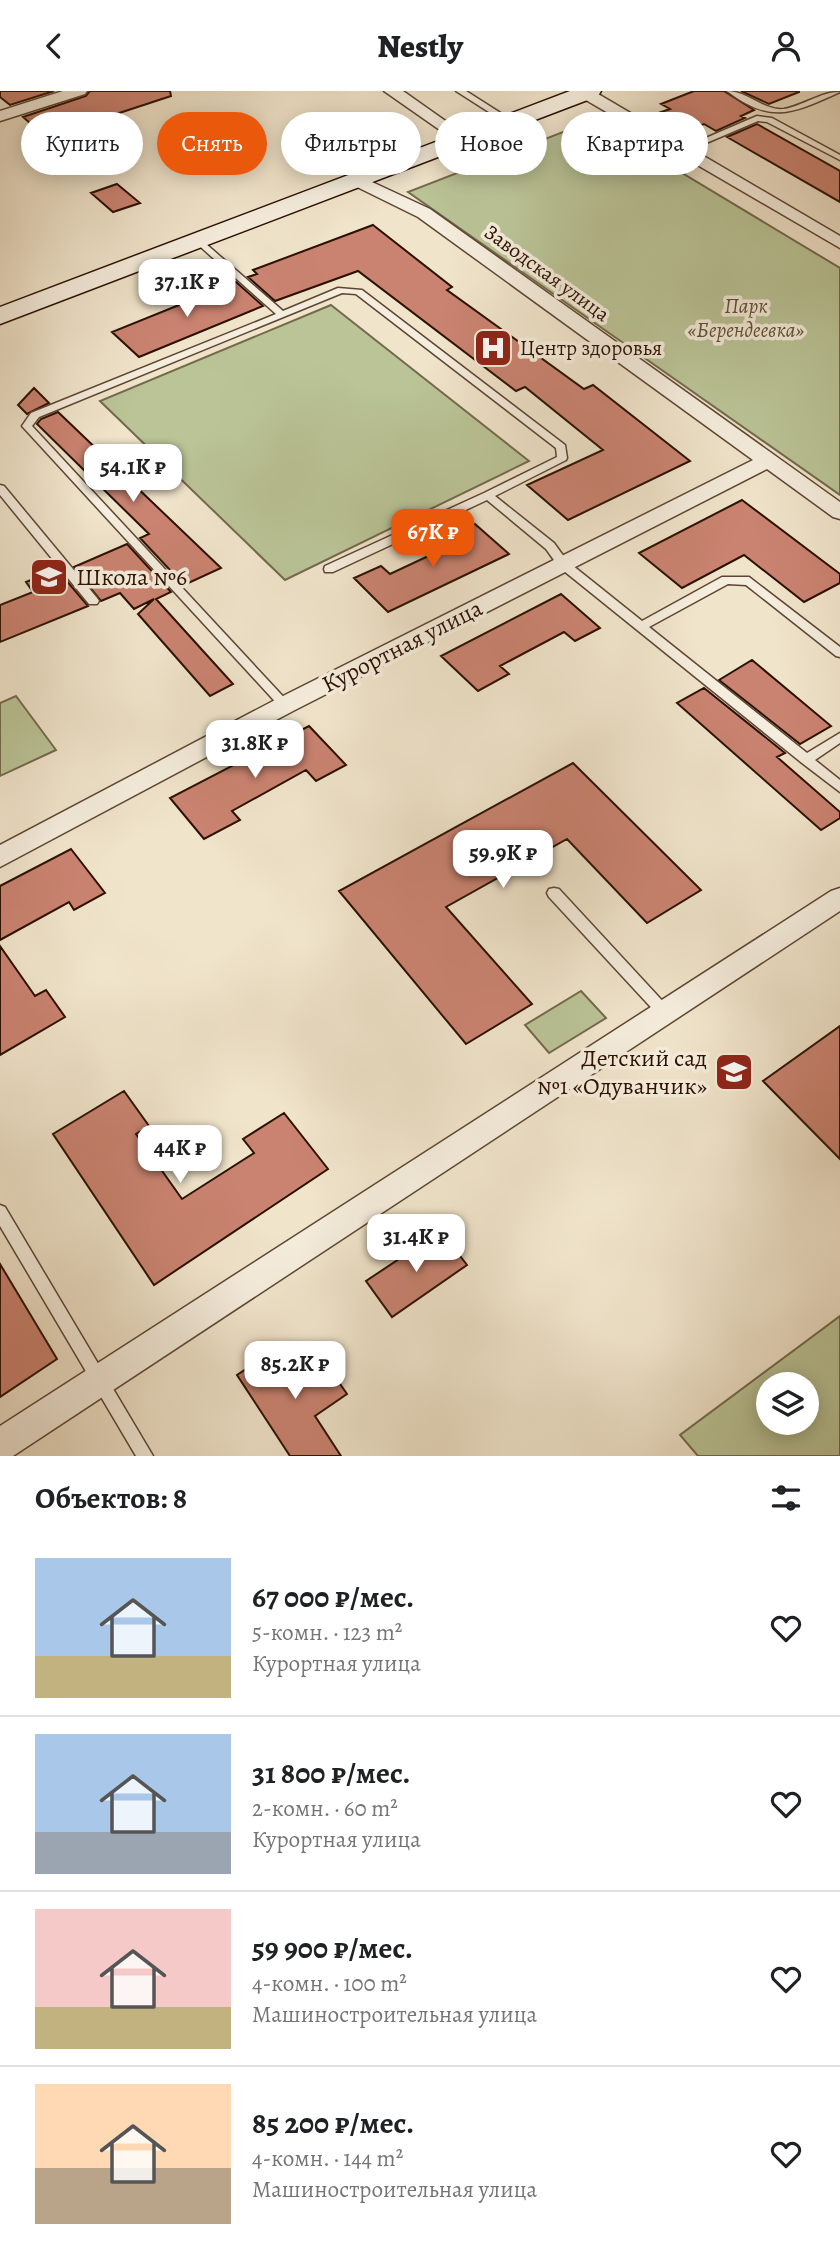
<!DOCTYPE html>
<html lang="ru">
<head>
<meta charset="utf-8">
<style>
	body { margin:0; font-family:Alegreya,serif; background:#f2f2f2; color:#202124; height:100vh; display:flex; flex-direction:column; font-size:26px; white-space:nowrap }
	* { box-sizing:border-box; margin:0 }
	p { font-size:23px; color:#757577 }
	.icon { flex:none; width:38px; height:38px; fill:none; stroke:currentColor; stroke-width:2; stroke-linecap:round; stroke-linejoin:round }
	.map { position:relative; height:1365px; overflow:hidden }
	.sheet { display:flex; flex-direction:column; background:#fff; flex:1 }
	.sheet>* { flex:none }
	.hud { position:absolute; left:21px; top:21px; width:798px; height:63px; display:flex; gap:14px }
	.tools { position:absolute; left:756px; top:1281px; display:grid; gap:14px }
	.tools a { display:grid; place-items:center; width:63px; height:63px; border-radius:50%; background:#fff; box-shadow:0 4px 18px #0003; font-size:35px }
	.price { position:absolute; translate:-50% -60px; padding:0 16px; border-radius:14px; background:#fff; color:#222; font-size:23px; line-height:46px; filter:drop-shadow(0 2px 4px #0008) }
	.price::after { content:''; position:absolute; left:50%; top:42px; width:21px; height:16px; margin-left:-10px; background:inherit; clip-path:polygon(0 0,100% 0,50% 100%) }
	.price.current { background:#ea580c; color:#fff }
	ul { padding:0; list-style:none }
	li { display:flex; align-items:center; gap:21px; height:175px; padding:0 35px }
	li+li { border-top:2px solid #e0e0e0 }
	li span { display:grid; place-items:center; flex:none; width:196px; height:140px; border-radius:0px; color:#555 }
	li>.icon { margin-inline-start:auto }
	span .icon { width:84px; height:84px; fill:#fffc; stroke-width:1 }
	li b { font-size:30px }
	h2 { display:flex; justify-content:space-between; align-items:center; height:84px; padding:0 35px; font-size:30px }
	.pill { padding:0 24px; border-radius:32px; background:#fff; box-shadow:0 4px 18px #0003; font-size:24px; line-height:63px }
	.pill.current { background:#ea580c; color:#fff }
	header { display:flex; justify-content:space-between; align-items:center; height:91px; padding:0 35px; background:#fff; font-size:32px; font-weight:800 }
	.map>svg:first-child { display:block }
	.green { fill:#bac497; stroke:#736a4c; stroke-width:2; fill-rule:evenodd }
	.building { fill:#ca8371; stroke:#2c1100; stroke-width:2 }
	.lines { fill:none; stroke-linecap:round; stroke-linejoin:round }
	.service-casing { stroke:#5d4633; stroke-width:3 }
	.minor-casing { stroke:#5d4633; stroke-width:3 }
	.secondary-casing { stroke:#2c1100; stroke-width:3 }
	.service { fill:#f5eddd; fill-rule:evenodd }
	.minor { fill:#f5eddd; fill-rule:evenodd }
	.secondary { fill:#f5eddd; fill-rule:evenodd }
	.labels { text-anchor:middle; stroke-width:7; stroke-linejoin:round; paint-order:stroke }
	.far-street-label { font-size:21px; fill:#2c1100; stroke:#f5eddd }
	.far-park-label { font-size:21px; font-style:italic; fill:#5e5035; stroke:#f5eddd }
	.far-poi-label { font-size:21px; fill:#2c1100; stroke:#f5eddd; text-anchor:start }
	.poi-label { font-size:24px; fill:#2c1100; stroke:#f5eddd; text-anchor:start }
	.street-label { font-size:24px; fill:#2c1100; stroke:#f5eddd }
</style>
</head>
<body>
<header><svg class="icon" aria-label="back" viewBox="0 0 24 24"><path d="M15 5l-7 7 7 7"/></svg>Nestly<svg class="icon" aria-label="person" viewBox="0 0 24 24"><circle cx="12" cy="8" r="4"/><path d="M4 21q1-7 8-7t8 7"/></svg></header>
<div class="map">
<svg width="840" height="1365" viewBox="0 0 840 1365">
	<rect width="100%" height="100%" fill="#f0e4cb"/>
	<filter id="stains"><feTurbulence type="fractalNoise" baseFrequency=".00286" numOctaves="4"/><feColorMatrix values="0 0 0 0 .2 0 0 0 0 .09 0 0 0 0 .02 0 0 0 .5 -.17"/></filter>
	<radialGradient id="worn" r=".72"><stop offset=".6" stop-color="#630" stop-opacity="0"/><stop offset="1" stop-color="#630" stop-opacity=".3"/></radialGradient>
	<path class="green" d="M 594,29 L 840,177 L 840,404 L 408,101 Z
		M 331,214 L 529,370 L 285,489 L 100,310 Z
		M 16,605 L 56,659 L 0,685 L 0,612 Z
		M 581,900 L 606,927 L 549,962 L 525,934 Z
		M 840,1225 L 840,1365 L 698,1365 L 680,1344 ZM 768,1293 L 807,1293 L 807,1332 L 768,1332 Z"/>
	<path class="building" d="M 0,0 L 54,0 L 10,14 L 0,6 Z
		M 90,0 L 170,0 L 171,5 L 46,46 L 23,26 L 86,5 Z
		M 694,0 L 724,0 L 754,19 L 741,25 L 745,27 L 716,40 L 704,33 L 674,44 L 644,27 L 670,18 L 661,13 Z
		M 741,0 L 799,0 L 799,1 L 769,13 Z
		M 757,33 L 840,80 L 840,111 L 727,46 Z
		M 117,93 L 140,112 L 113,121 L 91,102 Z
		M 373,134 L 452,196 L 447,199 L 584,298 L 593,294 L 690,370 L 568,429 L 527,394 L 603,359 L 525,296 L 516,300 L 358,180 L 275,210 L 248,186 L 257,183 L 253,179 Z
		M 236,191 L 263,215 L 139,266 L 112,241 Z
		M 34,297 L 49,312 L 27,323 L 18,314 Z
		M 58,321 L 221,477 L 184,494 L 140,447 L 149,443 L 37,333 L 41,328 Z
		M 742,409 L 840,483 L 840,492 L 804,511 L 744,464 L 682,497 L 639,462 Z
		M 475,433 L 509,463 L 388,521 L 354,487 L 381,475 L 390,483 L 454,453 L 446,446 Z
		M 127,453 L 171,501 L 156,508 L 233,593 L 210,605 L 138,523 L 154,508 L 134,518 L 120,502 L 101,510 L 74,476 Z
		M 55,479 L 57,483 L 60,482 L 88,515 L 0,551 L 0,514 L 33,501 L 26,491 Z
		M 561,503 L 600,537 L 575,550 L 564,541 L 500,575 L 509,583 L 478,600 L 441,565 Z
		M 752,569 L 831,635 L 800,653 L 719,589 Z
		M 704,597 L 785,662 L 777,666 L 840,721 L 840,727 L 821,739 L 677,612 Z
		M 309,635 L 346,674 L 316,690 L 306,679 L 232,720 L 240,729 L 204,748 L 170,707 Z
		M 573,672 L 701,799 L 647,832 L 567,748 L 446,816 L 532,913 L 466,953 L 339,800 Z
		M 71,758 L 105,802 L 74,819 L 69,811 L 0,849 L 0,795 Z
		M 0,855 L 35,905 L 46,899 L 65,926 L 0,964 Z
		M 840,935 L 840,1068 L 763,990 Z
		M 124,1000 L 149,1035 L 136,1043 L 182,1108 L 254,1062 L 243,1048 L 284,1022 L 328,1078 L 154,1194 L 53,1043 Z
		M 441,1140 L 467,1174 L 392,1226 L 366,1190 Z
		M 0,1173 L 57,1268 L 0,1306 Z
		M 276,1258 L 290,1279 L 318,1261 L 347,1303 L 315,1325 L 341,1365 L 290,1365 L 237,1284 Z"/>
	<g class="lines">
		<defs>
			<path id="service" d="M 456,0 L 466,0 L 513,30 L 506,32 Z
				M 727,0 C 748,0 763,20 784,18 C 802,15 823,0 840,1 C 793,22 772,34 727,0 Z
				M 757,25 L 772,27 L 840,64 L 840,69 L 767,31 L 758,30 L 685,61 L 678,59 Z
				M 198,146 L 283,220 L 338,197 L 362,199 L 565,354 L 567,367 L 566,369 L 495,405 L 554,452 L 567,470 L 642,530 L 722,486 L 749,486 L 840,556 L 840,566 L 836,565 L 746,494 L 728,493 L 649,536 L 807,662 L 840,642 L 840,652 L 815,669 L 840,689 L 840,701 L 802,672 L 559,476 L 546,458 L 487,409 L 333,481 L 325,481 L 324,478 L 325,475 L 484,402 L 557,366 L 556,357 L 356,203 L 342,202 L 39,326 L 32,335 L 291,614 L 289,617 L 281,617 L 22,335 L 31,322 L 276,223 L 195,151 L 195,147 Z
				M 0,394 L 4,395 L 97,507 L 99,510 L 97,513 L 89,513 L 0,404 Z
				M 554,797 L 559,798 L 669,917 L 671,921 L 669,925 L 664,927 L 659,925 L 549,806 L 547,802 L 549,798 Z
				M 0,1114 L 5,1116 L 153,1365 L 136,1365 L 0,1135 Z"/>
			<path id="minor" d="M 63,0 L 87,0 L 85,3 L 0,30 L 0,20 Z
				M 384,0 L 403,0 L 471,48 L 463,53 L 457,51 Z
				M 579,0 L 593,0 L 840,145 L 840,157 L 579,5 Z
				M 357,84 L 430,118 L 840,411 L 840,428 L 833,426 L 767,378 L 293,620 L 0,776 L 0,754 L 277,608 L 753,369 L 418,126 L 351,93 L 349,89 L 351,85 Z
				M 840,797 L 840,820 L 13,1365 L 0,1365 L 0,1335 L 831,800 Z"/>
			<path id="secondary" d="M 570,0 L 601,0 L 598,5 L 0,233 L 0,216 Z"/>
		</defs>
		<use href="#service" class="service-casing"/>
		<use href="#minor" class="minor-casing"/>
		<use href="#secondary" class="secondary-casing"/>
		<use href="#service" class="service"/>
		<use href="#minor" class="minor"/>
		<use href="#secondary" class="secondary"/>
	</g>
	<defs>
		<symbol id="hospital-square" viewBox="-11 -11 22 22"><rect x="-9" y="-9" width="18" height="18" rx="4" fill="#8f2418" stroke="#f5eddd"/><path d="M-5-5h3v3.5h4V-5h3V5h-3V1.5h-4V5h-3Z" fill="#fff"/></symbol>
		<symbol id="school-square" viewBox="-11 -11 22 22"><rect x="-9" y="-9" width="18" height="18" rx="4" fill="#8f2418" stroke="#f5eddd"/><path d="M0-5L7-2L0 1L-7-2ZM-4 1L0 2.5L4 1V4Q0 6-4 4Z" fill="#fff"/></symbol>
	</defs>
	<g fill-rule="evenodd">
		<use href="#hospital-square" x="471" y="235" width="44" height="44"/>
		<use href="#school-square" x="27" y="464" width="44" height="44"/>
		<use href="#school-square" x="712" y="959" width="44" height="44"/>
	</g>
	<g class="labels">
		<g class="far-street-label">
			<text transform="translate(547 182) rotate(36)" y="7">Заводская улица</text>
		</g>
		<g class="far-park-label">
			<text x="746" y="222">Парк<tspan x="746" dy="24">«Берендеевка»</tspan></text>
		</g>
		<g class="far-poi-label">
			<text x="520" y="264">Центр здоровья</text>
		</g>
		<g class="poi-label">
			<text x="76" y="494">Школа №6</text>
			<text x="707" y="975" text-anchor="end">Детский сад<tspan x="707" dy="28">№1 «Одуванчик»</tspan></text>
		</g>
		<g class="street-label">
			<text transform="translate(402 555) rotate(-27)" y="8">Курортная улица</text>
		</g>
	</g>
	<rect width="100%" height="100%" filter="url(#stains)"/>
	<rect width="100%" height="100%" fill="url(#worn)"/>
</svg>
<div class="tools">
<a><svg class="icon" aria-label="layers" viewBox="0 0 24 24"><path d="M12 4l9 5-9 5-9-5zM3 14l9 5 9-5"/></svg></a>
</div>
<b class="price" style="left:187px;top:228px">37.1K ₽</b>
<b class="price" style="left:133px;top:413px">54.1K ₽</b>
<b class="price current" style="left:433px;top:478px">67K ₽</b>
<b class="price" style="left:255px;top:689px">31.8K ₽</b>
<b class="price" style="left:503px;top:799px">59.9K ₽</b>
<b class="price" style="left:180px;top:1094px">44K ₽</b>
<b class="price" style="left:416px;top:1183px">31.4K ₽</b>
<b class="price" style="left:295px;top:1310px">85.2K ₽</b>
<div class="hud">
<a class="pill">Купить</a>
<a class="pill current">Снять</a>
<a class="pill">Фильтры</a>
<a class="pill">Новое</a>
<a class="pill">Квартира</a>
</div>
</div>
<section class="sheet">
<h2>Объектов: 8<svg class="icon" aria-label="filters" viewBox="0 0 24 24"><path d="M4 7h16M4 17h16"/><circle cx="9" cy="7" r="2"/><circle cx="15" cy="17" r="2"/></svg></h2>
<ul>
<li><span style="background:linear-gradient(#a9c7e8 70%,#c2b280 0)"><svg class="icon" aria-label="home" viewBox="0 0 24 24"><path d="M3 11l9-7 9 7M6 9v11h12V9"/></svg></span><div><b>67 000 ₽/мес.</b><p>5-комн. · 123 m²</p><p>Курортная улица</p></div><svg class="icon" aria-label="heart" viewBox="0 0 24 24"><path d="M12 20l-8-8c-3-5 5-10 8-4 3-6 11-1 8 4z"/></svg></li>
<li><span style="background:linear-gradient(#a9c7e8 70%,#9aa5b1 0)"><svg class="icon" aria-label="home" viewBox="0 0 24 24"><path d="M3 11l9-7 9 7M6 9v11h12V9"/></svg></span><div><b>31 800 ₽/мес.</b><p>2-комн. · 60 m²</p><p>Курортная улица</p></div><svg class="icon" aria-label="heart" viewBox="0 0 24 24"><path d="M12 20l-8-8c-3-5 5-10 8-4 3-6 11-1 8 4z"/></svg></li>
<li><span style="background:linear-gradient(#f6c9c9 70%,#c2b280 0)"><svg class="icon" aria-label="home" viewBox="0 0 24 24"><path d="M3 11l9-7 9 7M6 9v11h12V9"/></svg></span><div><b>59 900 ₽/мес.</b><p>4-комн. · 100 m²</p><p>Машиностроительная улица</p></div><svg class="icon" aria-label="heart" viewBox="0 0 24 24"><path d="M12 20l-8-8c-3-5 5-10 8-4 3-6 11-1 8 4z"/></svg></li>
<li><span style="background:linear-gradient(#ffd9b3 60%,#b9a48a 0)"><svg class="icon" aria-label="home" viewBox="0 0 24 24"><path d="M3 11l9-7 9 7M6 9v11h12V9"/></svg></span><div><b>85 200 ₽/мес.</b><p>4-комн. · 144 m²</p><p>Машиностроительная улица</p></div><svg class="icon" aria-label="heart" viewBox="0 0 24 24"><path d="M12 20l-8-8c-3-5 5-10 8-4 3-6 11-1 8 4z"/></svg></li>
</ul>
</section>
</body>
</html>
